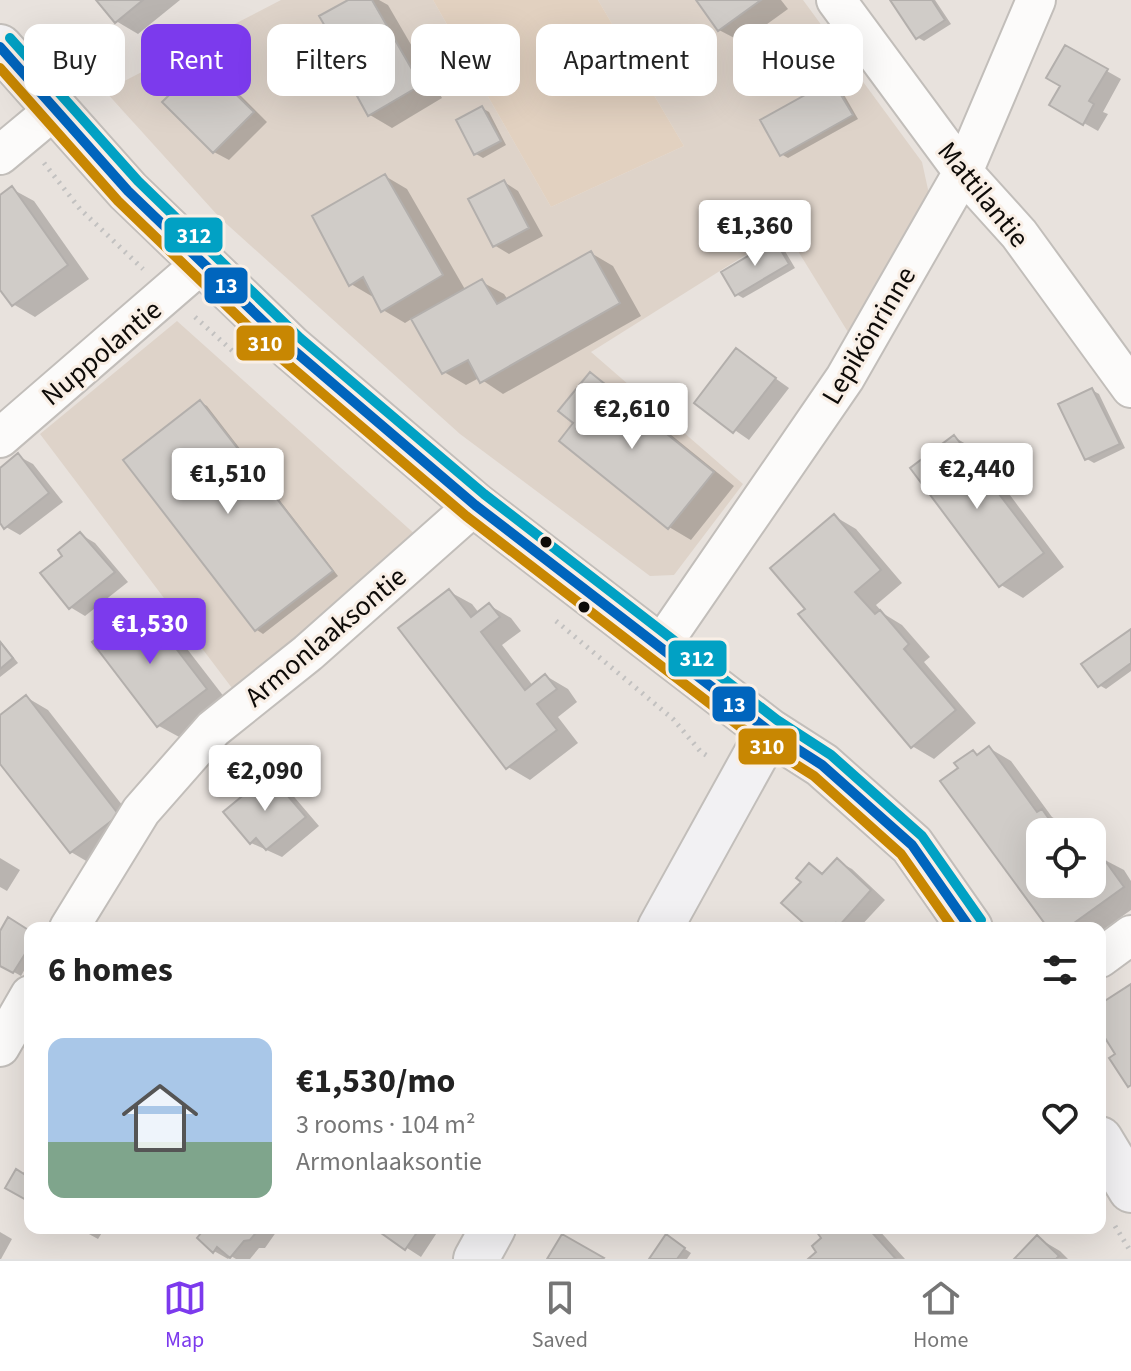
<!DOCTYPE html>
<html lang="en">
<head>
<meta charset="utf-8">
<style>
	body { margin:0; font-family:"Source Sans 3",sans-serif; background:#f2f2f2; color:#222; height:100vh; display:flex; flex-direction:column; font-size:30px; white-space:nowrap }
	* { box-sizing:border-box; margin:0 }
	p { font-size:26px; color:#767676 }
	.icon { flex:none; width:44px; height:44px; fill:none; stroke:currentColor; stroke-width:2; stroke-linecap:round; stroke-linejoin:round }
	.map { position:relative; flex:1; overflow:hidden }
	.details { position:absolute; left:24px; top:922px; width:1082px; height:312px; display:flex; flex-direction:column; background:#fff; border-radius:16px; box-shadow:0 8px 32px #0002 }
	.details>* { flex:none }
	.guide { position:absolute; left:24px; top:24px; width:1084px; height:72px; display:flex; gap:16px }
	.fabs { position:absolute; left:1026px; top:818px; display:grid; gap:16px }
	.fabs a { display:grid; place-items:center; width:80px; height:80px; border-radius:16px; background:#fff; box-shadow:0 8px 32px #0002; font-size:40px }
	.price { position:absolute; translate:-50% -68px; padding:0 18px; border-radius:8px; background:#fff; color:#222; font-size:26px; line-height:52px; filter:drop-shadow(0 2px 4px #0008) }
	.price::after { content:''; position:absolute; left:50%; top:48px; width:24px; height:18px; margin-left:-12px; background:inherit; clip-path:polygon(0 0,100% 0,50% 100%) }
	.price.current { background:#7c3aed; color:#fff }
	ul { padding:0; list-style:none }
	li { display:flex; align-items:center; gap:24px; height:200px; padding:0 24px }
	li+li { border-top:2px solid #e0e0e0 }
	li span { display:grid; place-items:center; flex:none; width:224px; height:160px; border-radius:16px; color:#555 }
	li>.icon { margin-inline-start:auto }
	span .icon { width:96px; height:96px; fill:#fffc; stroke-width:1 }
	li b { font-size:34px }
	h2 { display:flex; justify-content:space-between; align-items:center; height:96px; padding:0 24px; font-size:34px }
	.chip { padding:0 28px; border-radius:16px; background:#fff; box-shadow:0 8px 32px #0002; font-size:28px; line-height:72px }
	.chip.current { background:#7c3aed; color:#fff }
	.tabs { display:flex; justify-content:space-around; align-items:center; height:112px; border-top:2px solid #e0e0e0; background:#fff; font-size:22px; color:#767676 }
	.tabs a { display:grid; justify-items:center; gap:4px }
	.tabs .current { color:#7c3aed }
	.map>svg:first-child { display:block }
	.built { fill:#ded3c9 }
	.green { fill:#e2d1c0 }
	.shadow { fill:#0003 }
	.building { fill:#d0ccc8; stroke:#b3afac; stroke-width:2 }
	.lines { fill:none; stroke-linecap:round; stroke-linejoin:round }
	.street-casing { stroke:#c2beba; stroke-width:42 }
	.secondary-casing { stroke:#c2beba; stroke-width:48 }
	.path { stroke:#c2c1c0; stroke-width:5; stroke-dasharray:2 6; stroke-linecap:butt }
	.street { stroke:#fcfbfa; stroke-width:38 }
	.secondary { stroke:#f2f1f3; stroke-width:44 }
	.bus-1-casing { stroke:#f9efe6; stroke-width:16 }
	.bus-2-casing { stroke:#f9efe6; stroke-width:16 }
	.bus-3-casing { stroke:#f9efe6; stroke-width:16 }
	.bus-1 { stroke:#0065bd; stroke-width:10 }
	.bus-2 { stroke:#c88702; stroke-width:10 }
	.bus-3 { stroke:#01a1c4; stroke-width:10 }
	.bus-dot { fill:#0e0b08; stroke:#f9efe6; stroke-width:3 }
	.labels { text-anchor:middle; stroke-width:6; stroke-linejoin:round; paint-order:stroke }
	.street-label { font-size:28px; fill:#0e0b08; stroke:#f9efe6 }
	.line-badge { stroke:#f9efe6; stroke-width:3 }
	.badge-label { font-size:22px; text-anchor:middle; font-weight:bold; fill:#fff }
</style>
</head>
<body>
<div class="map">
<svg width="1131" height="1259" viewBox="0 0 1131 1259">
	<rect width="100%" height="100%" fill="#e8e2dd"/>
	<path class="built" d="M 281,0 L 433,0 L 551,207 L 684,146 L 598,0 L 803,0 L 922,162 L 929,194 L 851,337 L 785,230 L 591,352 L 743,484 L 674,575 L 650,576 L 460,434 L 220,218 L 105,91 Z
		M 177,321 L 417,536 L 235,692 L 40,434 Z"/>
	<path class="green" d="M 433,0 L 598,0 L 684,146 L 551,207 Z"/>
	<path class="shadow" d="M 98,0 L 180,0 L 138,34 L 116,21 Z
		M 352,0 L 379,0 L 388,5 L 442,98 L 392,128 L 370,115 Z
		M 698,0 L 781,0 L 788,9 L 742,42 L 719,30 Z
		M 893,0 L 935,0 L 951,24 L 924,41 L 917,37 Z
		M 1066,48 L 1121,79 L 1103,112 L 1108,114 L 1098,131 L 1052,105 L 1063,86 Z
		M 204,64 L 218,73 L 267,122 L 229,160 L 214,152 Z
		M 832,82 L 839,86 L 858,119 L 788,158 L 781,154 Z
		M 482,108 L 489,112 L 506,145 L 483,158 L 476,154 Z
		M 385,176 L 407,189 L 466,291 L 482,282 L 504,294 L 508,300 L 591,253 L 613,266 L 641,316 L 503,394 L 479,378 L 466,385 L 444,372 L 413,318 L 405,323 L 383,310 L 375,296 L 373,297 L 351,284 Z
		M 504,182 L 518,191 L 543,236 L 509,254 L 494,245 Z
		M 12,189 L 34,201 L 89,279 L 35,317 L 13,304 L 0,286 L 0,197 Z
		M 775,242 L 782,246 L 795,268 L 743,298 L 736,294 Z
		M 737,351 L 789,388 L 749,440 L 696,403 Z
		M 590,375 L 612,387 L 734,486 L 691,540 L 669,527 Z
		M 1092,390 L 1099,394 L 1125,448 L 1094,463 L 1087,459 Z
		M 200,402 L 207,406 L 338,576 L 263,634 L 257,630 Z
		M 954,437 L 976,450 L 1064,567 L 1023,598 L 1001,585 Z
		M 18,456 L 33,464 L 63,502 L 20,535 L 6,527 L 0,520 L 0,471 Z
		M 834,516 L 856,529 L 902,583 L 876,605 L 884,614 L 902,625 L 930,657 L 924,662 L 976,723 L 934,759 L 912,746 L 808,609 Z
		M 80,534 L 95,543 L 128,582 L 85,616 L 70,607 L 65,556 Z
		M 450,592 L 472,604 L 479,613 L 489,605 L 511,618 L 521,631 L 502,645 L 533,686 L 546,676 L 568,689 L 577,702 L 558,717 L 578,743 L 530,780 L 508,767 Z
		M 142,606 L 164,619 L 228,702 L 181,738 L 159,726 Z
		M 1131,631 L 1131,671 L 1106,689 L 1099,685 Z
		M 0,640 L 18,663 L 0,677 Z
		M 26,697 L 48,710 L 140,828 L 93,865 L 71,852 L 0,761 L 0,717 Z
		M 989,748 L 1011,761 L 1052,817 L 1064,824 L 1070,832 L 1040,832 L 1040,884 L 1092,884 L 1092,864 L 1101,858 L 1124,870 L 1131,881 L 1131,910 L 1100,932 L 1100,928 L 1050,928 L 961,768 L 973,752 L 979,756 Z
		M 270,776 L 284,785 L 319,826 L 282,857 L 251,843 Z
		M 0,858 L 20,870 L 7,891 L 0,887 Z
		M 837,861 L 852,869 L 885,900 L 859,928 L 812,928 L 803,882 L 810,866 L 825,874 Z
		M 30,933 L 30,960 L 21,976 L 0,964 L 0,935 Z
		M 78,1228 L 105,1228 L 98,1239 Z
		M 198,1228 L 279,1228 L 265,1248 L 259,1248 L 250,1259 L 236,1259 L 231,1256 L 228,1259 L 214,1251 L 204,1233 Z
		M 376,1228 L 440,1228 L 421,1257 Z
		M 818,1228 L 877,1228 L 905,1259 L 811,1259 L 819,1252 L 824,1239 Z
		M 0,1232 L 12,1239 L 1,1259 L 0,1259 Z
		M 1038,1238 L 1060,1251 L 1068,1259 L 1017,1259 Z
		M 673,1241 L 691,1253 L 687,1259 L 651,1259 Z"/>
	<path class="building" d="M 96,0 L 143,0 L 115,23 Z
		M 348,0 L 372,0 L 421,85 L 368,116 L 357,96 L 364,93 L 319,16 Z
		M 696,0 L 761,0 L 718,31 Z
		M 890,0 L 932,0 L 945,20 L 916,39 Z
		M 1065,45 L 1108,69 L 1089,101 L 1094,104 L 1083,125 L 1049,105 L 1060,86 L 1046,78 Z
		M 203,62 L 254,112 L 213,153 L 162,102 Z
		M 832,80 L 853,115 L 780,156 L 760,120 Z
		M 482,106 L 501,141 L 474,155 L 456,120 Z
		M 385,174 L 443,275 L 381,312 L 363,277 L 349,286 L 312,216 Z
		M 504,180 L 529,228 L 493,247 L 468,199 Z
		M 12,186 L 68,265 L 12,306 L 0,290 L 0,195 Z
		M 775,240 L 789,264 L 735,296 L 721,272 Z
		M 591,251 L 620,303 L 480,383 L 468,360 L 442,374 L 411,319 L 482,279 L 497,304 Z
		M 736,348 L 776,378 L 733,433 L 694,403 Z
		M 590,372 L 714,472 L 668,529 L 559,441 L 573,423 L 558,411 Z
		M 1092,388 L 1120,444 L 1085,460 L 1058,404 Z
		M 200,400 L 333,571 L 255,631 L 123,460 Z
		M 954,435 L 1044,553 L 999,587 L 910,468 Z
		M 18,453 L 49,493 L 4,529 L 0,523 L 0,468 Z
		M 834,514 L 881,570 L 855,592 L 875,614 L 880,610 L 909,644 L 904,649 L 956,710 L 911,748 L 798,614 L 805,609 L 770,568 Z
		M 80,532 L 115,572 L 69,609 L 40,573 L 62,556 L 58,550 Z
		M 449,589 L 471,617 L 489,603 L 500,617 L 481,632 L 525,690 L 545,674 L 557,689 L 537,704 L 557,730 L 506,769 L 398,628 Z
		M 142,604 L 207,689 L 157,727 L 92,642 Z
		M 1131,629 L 1131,663 L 1098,687 L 1081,664 Z
		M 0,642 L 13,658 L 0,669 Z
		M 26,695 L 119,815 L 70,853 L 0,764 L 0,715 Z
		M 989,746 L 1037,812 L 1042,809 L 1058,832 L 1040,832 L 1040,884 L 1092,884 L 1092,862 L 1101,855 L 1124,887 L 1067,928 L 1048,928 L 940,781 L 958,768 L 954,763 L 973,750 L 977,755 Z
		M 269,774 L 306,817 L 266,850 L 256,838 L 250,844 L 223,812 Z
		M 837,858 L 871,890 L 839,926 L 836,923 L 832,928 L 809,928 L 781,903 L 801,882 L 796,878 L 809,863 L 822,874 Z
		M 8,917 L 30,931 L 30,946 L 13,973 L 0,966 L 0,931 Z
		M 1131,984 L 1131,1085 L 1128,1087 L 1109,1058 L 1115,1054 L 1105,1038 L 1100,1040 L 1100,1004 Z
		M 30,1163 L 30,1202 L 5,1188 L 16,1169 L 24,1174 Z
		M 194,1228 L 260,1228 L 250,1240 L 244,1241 L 230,1258 L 217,1247 L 213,1253 L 197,1238 L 201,1233 Z
		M 374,1228 L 420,1228 L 405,1250 Z
		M 814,1228 L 868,1228 L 896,1259 L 808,1259 L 816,1252 L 812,1246 L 821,1238 Z
		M 562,1234 L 604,1258 L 603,1259 L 547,1259 Z
		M 666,1234 L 685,1248 L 677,1259 L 649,1259 Z
		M 1037,1235 L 1059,1256 L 1056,1259 L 1014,1259 Z"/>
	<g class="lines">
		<defs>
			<path id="street" d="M 836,0 L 963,172 L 1019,234 L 1131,388
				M 0,155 L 54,110
				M 0,438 L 201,264
				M 660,647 L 845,378 L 963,172 L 1036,0
				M 69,928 L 141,811 L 213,729 L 308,653 L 475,505
				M 1100,958 L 1131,935
				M 0,1047 L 30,995"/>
			<path id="secondary" d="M 0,47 L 128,191 L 291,348 L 475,505 L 769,731 L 822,765 L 912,845 L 970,928
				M 660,928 L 769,731
				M 1100,1139 L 1131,1190
				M 476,1259 L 493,1228"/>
		</defs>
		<use href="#street" class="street-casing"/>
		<use href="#secondary" class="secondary-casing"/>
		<path class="path" d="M 44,163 L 80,209 L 143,269
			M 195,317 L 238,356
			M 556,621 L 673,719 L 701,752 L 709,757
			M 1115,1226 L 1131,1252"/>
		<use href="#street" class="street"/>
		<use href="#secondary" class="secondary"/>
		<defs>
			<path id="bus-1" d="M 0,47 L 128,191 L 291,348 L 475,505 L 769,731 L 822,765 L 912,845 L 970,928"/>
			<path id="bus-2" d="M 0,68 L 118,201 L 282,359 L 466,516 L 760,742 L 814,776 L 901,854 L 953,928"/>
			<path id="bus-3" d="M 10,38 L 138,181 L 300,338 L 484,494 L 777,720 L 831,755 L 922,836 L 981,920"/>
		</defs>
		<use href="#bus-1" class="bus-1-casing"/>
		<use href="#bus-2" class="bus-2-casing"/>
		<use href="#bus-3" class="bus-3-casing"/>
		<use href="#bus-1" class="bus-1"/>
		<use href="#bus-2" class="bus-2"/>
		<use href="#bus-3" class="bus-3"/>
	</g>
	<g class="bus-dot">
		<circle cx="546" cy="542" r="7"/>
		<circle cx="584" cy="607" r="7"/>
	</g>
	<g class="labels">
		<g class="street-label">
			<text transform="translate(984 194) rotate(51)" y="10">Mattilantie</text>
			<text transform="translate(868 335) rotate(-59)" y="10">Lepikönrinne</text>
			<text transform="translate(101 352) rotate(-40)" y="10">Nuppolantie</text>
			<text transform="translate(325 636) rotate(-40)" y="10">Armonlaaksontie</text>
		</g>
	</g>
	<g class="line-badge">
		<rect x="163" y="216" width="61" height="38" rx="8" fill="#01a1c4"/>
		<rect x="203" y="266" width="46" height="39" rx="8" fill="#0065bd"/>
		<rect x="235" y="324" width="61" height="38" rx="8" fill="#c88702"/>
		<rect x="667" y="639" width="61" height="39" rx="8" fill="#01a1c4"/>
		<rect x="711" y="685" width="46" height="38" rx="8" fill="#0065bd"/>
		<rect x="737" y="727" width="61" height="39" rx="8" fill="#c88702"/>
	</g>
	<g class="badge-label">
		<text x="194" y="243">312</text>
		<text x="226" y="293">13</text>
		<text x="265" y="351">310</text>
		<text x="697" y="666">312</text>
		<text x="734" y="712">13</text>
		<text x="767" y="754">310</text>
	</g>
</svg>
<div class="fabs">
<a><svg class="icon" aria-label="locate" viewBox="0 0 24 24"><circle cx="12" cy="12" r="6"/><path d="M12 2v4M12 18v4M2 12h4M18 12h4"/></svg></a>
</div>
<b class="price" style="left:755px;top:268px">€1,360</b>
<b class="price" style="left:632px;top:451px">€2,610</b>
<b class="price" style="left:977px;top:511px">€2,440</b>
<b class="price" style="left:228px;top:516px">€1,510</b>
<b class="price current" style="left:150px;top:666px">€1,530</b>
<b class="price" style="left:265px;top:813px">€2,090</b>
<div class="guide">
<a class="chip">Buy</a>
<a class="chip current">Rent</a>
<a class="chip">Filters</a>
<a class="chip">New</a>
<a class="chip">Apartment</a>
<a class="chip">House</a>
</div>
<section class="details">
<h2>6 homes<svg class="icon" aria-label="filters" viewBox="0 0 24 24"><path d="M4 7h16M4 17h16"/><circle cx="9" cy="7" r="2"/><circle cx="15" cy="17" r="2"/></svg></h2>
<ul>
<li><span style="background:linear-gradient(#a9c7e8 65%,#7fa58c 0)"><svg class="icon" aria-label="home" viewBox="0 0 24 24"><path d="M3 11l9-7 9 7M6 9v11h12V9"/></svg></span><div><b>€1,530/mo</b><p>3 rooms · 104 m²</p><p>Armonlaaksontie</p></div><svg class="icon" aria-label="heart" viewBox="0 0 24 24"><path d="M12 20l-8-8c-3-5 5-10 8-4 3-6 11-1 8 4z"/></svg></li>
</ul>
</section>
</div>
<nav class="tabs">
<a class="current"><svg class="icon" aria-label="map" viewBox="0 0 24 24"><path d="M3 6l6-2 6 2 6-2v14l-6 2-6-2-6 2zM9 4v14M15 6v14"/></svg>Map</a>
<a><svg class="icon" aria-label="saved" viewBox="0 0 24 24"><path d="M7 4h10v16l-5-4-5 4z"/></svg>Saved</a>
<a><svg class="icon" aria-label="home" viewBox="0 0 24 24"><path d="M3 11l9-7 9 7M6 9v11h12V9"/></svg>Home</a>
</nav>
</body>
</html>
